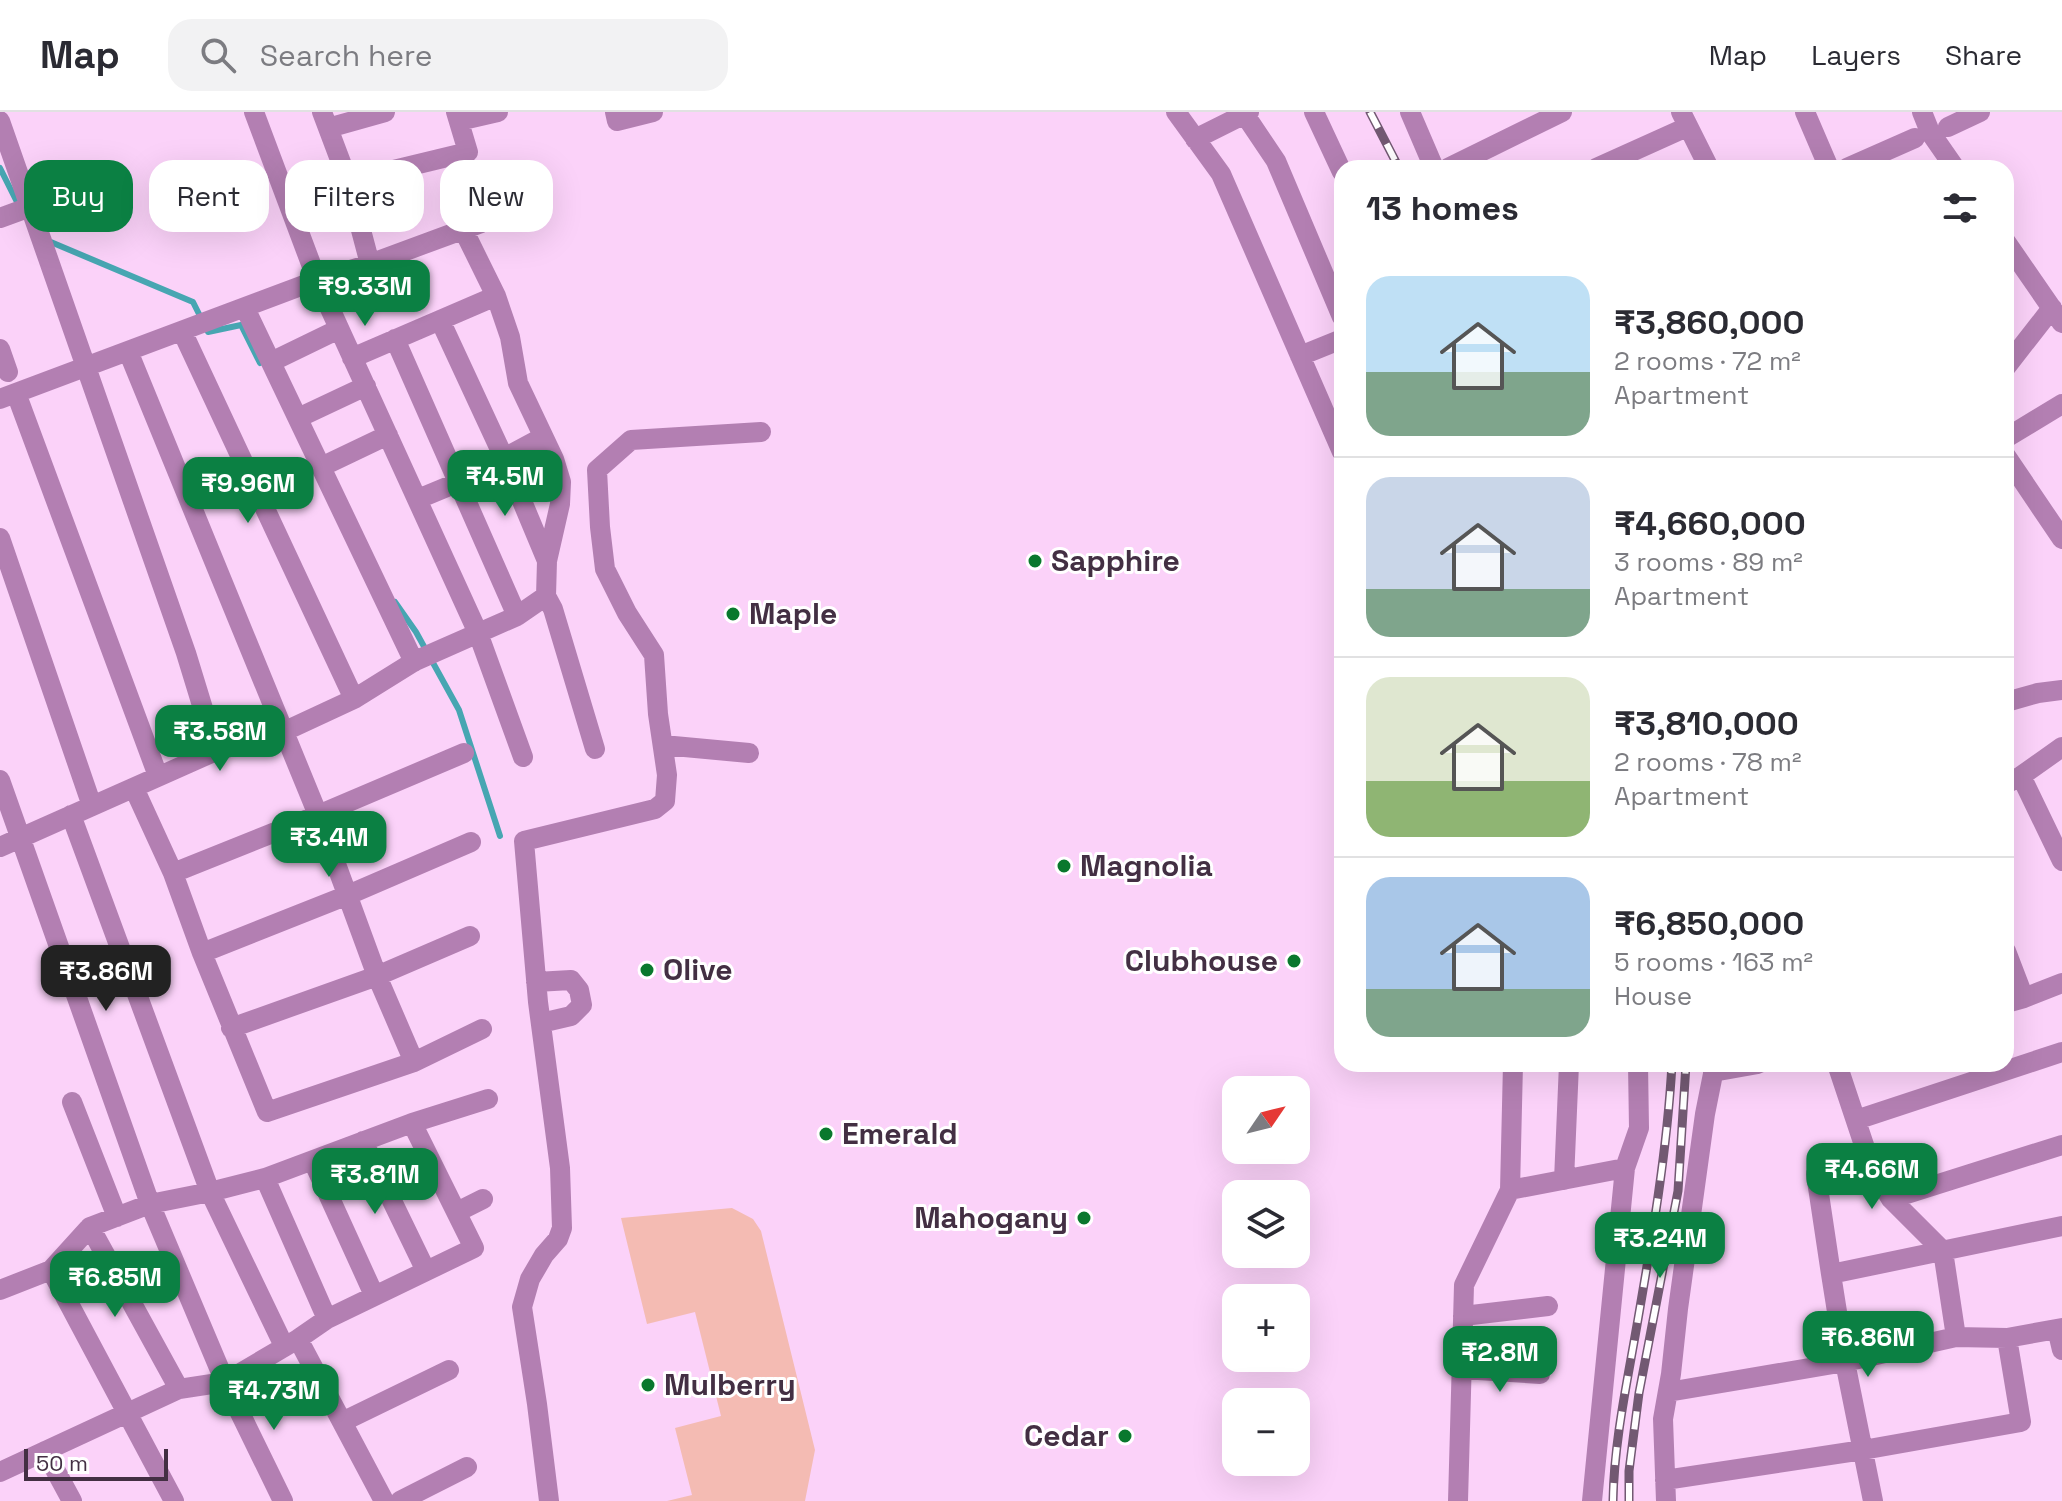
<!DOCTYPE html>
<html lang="en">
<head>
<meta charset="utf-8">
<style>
	body { margin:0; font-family:"Space Grotesk",sans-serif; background:#f2f2f3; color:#2b2b33; height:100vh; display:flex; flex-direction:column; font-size:30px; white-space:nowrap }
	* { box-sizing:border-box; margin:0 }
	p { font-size:26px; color:#7c7c81 }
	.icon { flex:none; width:44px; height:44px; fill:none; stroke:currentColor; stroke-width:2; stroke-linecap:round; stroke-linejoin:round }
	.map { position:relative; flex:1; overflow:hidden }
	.sheet { position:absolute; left:1334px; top:48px; width:680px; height:912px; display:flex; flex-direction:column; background:#fff; border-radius:24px; box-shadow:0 8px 32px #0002 }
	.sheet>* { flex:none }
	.hud { position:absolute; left:24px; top:48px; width:760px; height:72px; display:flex; gap:16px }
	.needle { width:52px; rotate:55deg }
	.buttons { position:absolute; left:1222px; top:964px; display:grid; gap:16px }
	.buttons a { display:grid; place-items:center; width:88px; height:88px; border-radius:16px; background:#fff; box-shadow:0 8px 32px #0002; font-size:40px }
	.scale { position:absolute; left:24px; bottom:20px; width:144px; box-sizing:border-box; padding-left:8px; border:4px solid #432f43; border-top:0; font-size:22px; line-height:28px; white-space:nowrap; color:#432f43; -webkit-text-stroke:6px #fff; paint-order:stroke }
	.price { position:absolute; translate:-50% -68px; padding:0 18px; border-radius:16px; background:#0b8043; color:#fff; font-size:26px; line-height:52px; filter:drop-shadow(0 2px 4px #0008) }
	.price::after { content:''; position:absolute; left:50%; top:48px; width:24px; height:18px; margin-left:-12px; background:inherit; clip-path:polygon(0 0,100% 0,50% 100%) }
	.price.current { background:#222; color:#fff }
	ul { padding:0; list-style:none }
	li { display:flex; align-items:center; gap:24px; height:200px; padding:0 32px }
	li+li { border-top:2px solid #e1e1e2 }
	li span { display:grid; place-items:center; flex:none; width:224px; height:160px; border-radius:24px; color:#555 }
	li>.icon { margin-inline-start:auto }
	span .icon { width:96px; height:96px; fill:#fffc; stroke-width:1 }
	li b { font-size:34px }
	h2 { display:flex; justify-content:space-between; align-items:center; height:96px; padding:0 32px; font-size:34px }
	.pill { padding:0 28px; border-radius:24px; background:#fff; box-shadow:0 8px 32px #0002; font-size:28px; line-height:72px }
	.pill.current { background:#0b8043; color:#fff }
	header { display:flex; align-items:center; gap:48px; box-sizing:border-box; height:112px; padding:0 40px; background:#fff; border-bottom:2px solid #e1e1e2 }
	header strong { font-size:38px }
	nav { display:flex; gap:44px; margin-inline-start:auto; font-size:28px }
	.search { width:560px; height:72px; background:#f2f2f3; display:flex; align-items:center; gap:20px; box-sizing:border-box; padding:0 28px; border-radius:24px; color:#7c7c81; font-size:30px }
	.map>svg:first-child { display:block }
	.green { fill:#f4bbb3 }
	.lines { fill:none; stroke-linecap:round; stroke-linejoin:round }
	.stream { stroke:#47a6b2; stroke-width:6 }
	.minor { stroke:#b37fb2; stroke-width:20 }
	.rail-casing { stroke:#725972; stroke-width:9 }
	.rail { stroke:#fff; stroke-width:6; stroke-dasharray:18; stroke-linecap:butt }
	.poi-dot { fill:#09782d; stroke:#fff; stroke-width:3 }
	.labels { text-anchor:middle; stroke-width:6; stroke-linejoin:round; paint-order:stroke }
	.poi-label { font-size:30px; font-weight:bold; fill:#432f43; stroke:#fff; text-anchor:start }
</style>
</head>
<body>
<header>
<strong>Map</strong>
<div class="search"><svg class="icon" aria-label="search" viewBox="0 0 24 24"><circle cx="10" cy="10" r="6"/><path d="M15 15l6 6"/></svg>Search here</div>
<nav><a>Map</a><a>Layers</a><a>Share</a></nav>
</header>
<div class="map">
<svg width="2062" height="1389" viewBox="0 0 2062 1389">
	<rect width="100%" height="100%" fill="#fbd2f9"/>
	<path class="green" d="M 732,1096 L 753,1107 L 761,1119 L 815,1338 L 805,1389 L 667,1389 L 692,1383 L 675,1316 L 721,1304 L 695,1200 L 647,1212 L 621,1106 Z"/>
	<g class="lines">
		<path class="stream" d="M 0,56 L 20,96
			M 46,128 L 193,190 L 208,220 L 241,213 L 260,251
			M 395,490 L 416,520 L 459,598 L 500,724"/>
		<path class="minor" d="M 254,0 L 317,168 L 478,521 L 523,645
			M 322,0 L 348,69 L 370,152
			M 615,0 L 617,9 L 653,0
			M 1176,0 L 1221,62 L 1342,340
			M 1243,0 L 1276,49 L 1342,205
			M 1314,0 L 1342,60
			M 1410,0 L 1434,56
			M 1681,0 L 1709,56
			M 1805,0 L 1829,56
			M 1922,0 L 1930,20 L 1955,56
			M 0,9 L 186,541 L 216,639
			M 459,9 L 498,0
			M 1948,15 L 1980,0
			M 328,16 L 385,0
			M 1195,27 L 1249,0
			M 1448,56 L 1562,0
			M 1596,56 L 1687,15
			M 1847,56 L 1915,26
			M 348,69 L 468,40 L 456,0
			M 0,106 L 30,95
			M 463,117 L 496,184 L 510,225 L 518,271 L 554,347 L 561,370 L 560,392 L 547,449 L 546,484 L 517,504
			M 2006,130 L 2062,211
			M 245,196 L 414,550
			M 440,208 L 504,346 L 547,449
			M 182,219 L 354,587
			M 0,237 L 8,260
			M 128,239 L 318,703 L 377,864 L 414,950
			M 1300,244 L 1342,227
			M 352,246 L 496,184
			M 271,250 L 339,217
			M 2006,255 L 2052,196
			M 16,281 L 158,664
			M 0,287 L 317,168 L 370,152 L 481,111
			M 298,306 L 366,274
			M 2006,326 L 2062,292
			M 2006,344 L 2062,427
			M 321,355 L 388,323
			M 418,387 L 459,370 L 543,325
			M 0,426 L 92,694
			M 546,484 L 553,497 L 595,637
			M 2006,590 L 2038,581 L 2062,578
			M 663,633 L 749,641
			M 2021,664 L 2062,749
			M 0,668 L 150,1092 L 225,1270 L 283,1389
			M 2006,672 L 2021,664 L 2062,635
			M 134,676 L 173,761 L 202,841 L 267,1000 L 414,950 L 482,917
			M 71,703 L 210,1080 L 284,1234
			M 0,735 L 216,639 L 283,620 L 354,587 L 415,549 L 517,504 L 395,227
			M 173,761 L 318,703 L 464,641
			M 2006,839 L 2024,886
			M 202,841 L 348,783 L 471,730
			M 536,870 L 571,868 L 579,878 L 582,893 L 571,904 L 541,911
			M 2006,891 L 2024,886 L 2062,871
			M 231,916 L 377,864 L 470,824
			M 1837,952 L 1871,1054 L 1891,1087 L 1943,1139 L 1956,1225
			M 1713,960 L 1758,952
			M 72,990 L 117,1105
			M 1856,1008 L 2062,940
			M 363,1029 L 426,1159
			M 313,1049 L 374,1183
			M 265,1066 L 327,1207
			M 1564,1068 L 1569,952
			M 1510,1078 L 1625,1056
			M 1891,1087 L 2062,1033
			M 457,1100 L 483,1087
			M 90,1115 L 179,1277
			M 51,1158 L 174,1389
			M 1831,1162 L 1816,1062 L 1871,1054
			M 0,1178 L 51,1158 L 90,1115 L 150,1092 L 210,1080 L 265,1066 L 412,1011 L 488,987
			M 1463,1204 L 1548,1194
			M 2057,1217 L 2062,1238
			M 298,1227 L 384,1389
			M 1462,1257 L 1540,1262
			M 1668,1280 L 1845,1250 L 1956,1225 L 2007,1226 L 2062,1216
			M 342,1310 L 449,1258
			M 45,1339 L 72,1389
			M 0,1360 L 179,1277 L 225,1270 L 298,1227 L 327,1207 L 474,1136 L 412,1011
			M 1665,1368 L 1863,1338 L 2021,1310 L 2007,1226
			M 400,1389 L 467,1355
			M 549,1389 L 537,1292 L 522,1195 L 530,1167 L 544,1143 L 558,1127 L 562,1116 L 560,1056 L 538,890 L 524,729 L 655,697 L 665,689 L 667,663 L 658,602 L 654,543 L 627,501 L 605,457 L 600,415 L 597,358 L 631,328 L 761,320
			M 1458,1389 L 1464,1173 L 1510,1078 L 1513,952
			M 1592,1389 L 1625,1056 L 1639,1016 L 1638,952
			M 1666,1389 L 1663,1307 L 1671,1262 L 1678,1197 L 1705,1002 L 1715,952
			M 1873,1389 L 1845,1250 L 1831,1162 L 2062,1114"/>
		<defs>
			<path id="rail" d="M 1370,0 L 1399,56
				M 1613,1389 C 1614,1330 1627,1271 1637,1213 C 1652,1126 1667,1040 1672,952
				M 1629,1389 L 1629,1359 L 1639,1281 L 1678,1079 L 1686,952"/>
		</defs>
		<use href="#rail" class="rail-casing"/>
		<use href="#rail" class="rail"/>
	</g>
	<g class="poi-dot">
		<circle cx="1035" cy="449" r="8"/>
		<circle cx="733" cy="502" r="8"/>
		<circle cx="1064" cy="754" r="8"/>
		<circle cx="1294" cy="849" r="8"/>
		<circle cx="647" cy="858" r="8"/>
		<circle cx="826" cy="1022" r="8"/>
		<circle cx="1084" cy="1106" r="8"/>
		<circle cx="648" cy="1273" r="8"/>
		<circle cx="1125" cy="1324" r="8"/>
	</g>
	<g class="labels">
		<g class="poi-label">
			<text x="1051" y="459">Sapphire</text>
			<text x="749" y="512">Maple</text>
			<text x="1080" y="764">Magnolia</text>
			<text x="1278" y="859" text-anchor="end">Clubhouse</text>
			<text x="663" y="868">Olive</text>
			<text x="842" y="1032">Emerald</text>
			<text x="1068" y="1116" text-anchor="end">Mahogany</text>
			<text x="664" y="1283">Mulberry</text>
			<text x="1109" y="1334" text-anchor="end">Cedar</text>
		</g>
	</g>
</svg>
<div class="buttons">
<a><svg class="needle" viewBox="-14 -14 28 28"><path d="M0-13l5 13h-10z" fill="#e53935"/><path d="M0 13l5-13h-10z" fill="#7c7c81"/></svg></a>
<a><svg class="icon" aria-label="layers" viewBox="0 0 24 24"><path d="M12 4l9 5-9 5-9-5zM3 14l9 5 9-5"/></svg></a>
<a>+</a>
<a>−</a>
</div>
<div class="scale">50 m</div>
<b class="price" style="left:365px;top:216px">₹9.33M</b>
<b class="price" style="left:505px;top:406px">₹4.5M</b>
<b class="price" style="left:248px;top:413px">₹9.96M</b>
<b class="price" style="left:220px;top:661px">₹3.58M</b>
<b class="price" style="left:329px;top:767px">₹3.4M</b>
<b class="price current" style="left:106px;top:901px">₹3.86M</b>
<b class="price" style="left:1872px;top:1099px">₹4.66M</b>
<b class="price" style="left:375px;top:1104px">₹3.81M</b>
<b class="price" style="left:1660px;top:1168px">₹3.24M</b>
<b class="price" style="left:115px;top:1207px">₹6.85M</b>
<b class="price" style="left:1868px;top:1267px">₹6.86M</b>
<b class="price" style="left:1500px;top:1282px">₹2.8M</b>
<b class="price" style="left:274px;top:1320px">₹4.73M</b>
<div class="hud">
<a class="pill current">Buy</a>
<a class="pill">Rent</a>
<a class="pill">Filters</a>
<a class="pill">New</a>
</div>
<section class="sheet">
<h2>13 homes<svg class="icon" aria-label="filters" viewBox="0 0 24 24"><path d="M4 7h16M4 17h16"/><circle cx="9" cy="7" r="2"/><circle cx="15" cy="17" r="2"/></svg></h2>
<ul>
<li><span style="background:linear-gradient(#bfe0f5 60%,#7fa58c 0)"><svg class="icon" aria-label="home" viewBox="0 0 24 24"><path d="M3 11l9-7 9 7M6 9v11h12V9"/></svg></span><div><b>₹3,860,000</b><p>2 rooms · 72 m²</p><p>Apartment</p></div></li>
<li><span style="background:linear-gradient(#c9d6e8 70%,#7fa58c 0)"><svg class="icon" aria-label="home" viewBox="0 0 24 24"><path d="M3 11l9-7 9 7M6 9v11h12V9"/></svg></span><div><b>₹4,660,000</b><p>3 rooms · 89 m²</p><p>Apartment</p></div></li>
<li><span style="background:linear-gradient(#dfe7d0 65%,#8fb573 0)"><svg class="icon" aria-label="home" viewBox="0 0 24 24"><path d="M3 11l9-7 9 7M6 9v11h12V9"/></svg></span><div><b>₹3,810,000</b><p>2 rooms · 78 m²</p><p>Apartment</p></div></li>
<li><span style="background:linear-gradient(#a9c7e8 70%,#7fa58c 0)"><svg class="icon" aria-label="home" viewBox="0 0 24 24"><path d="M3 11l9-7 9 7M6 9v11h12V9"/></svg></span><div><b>₹6,850,000</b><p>5 rooms · 163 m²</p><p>House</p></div></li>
</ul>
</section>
</div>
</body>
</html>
